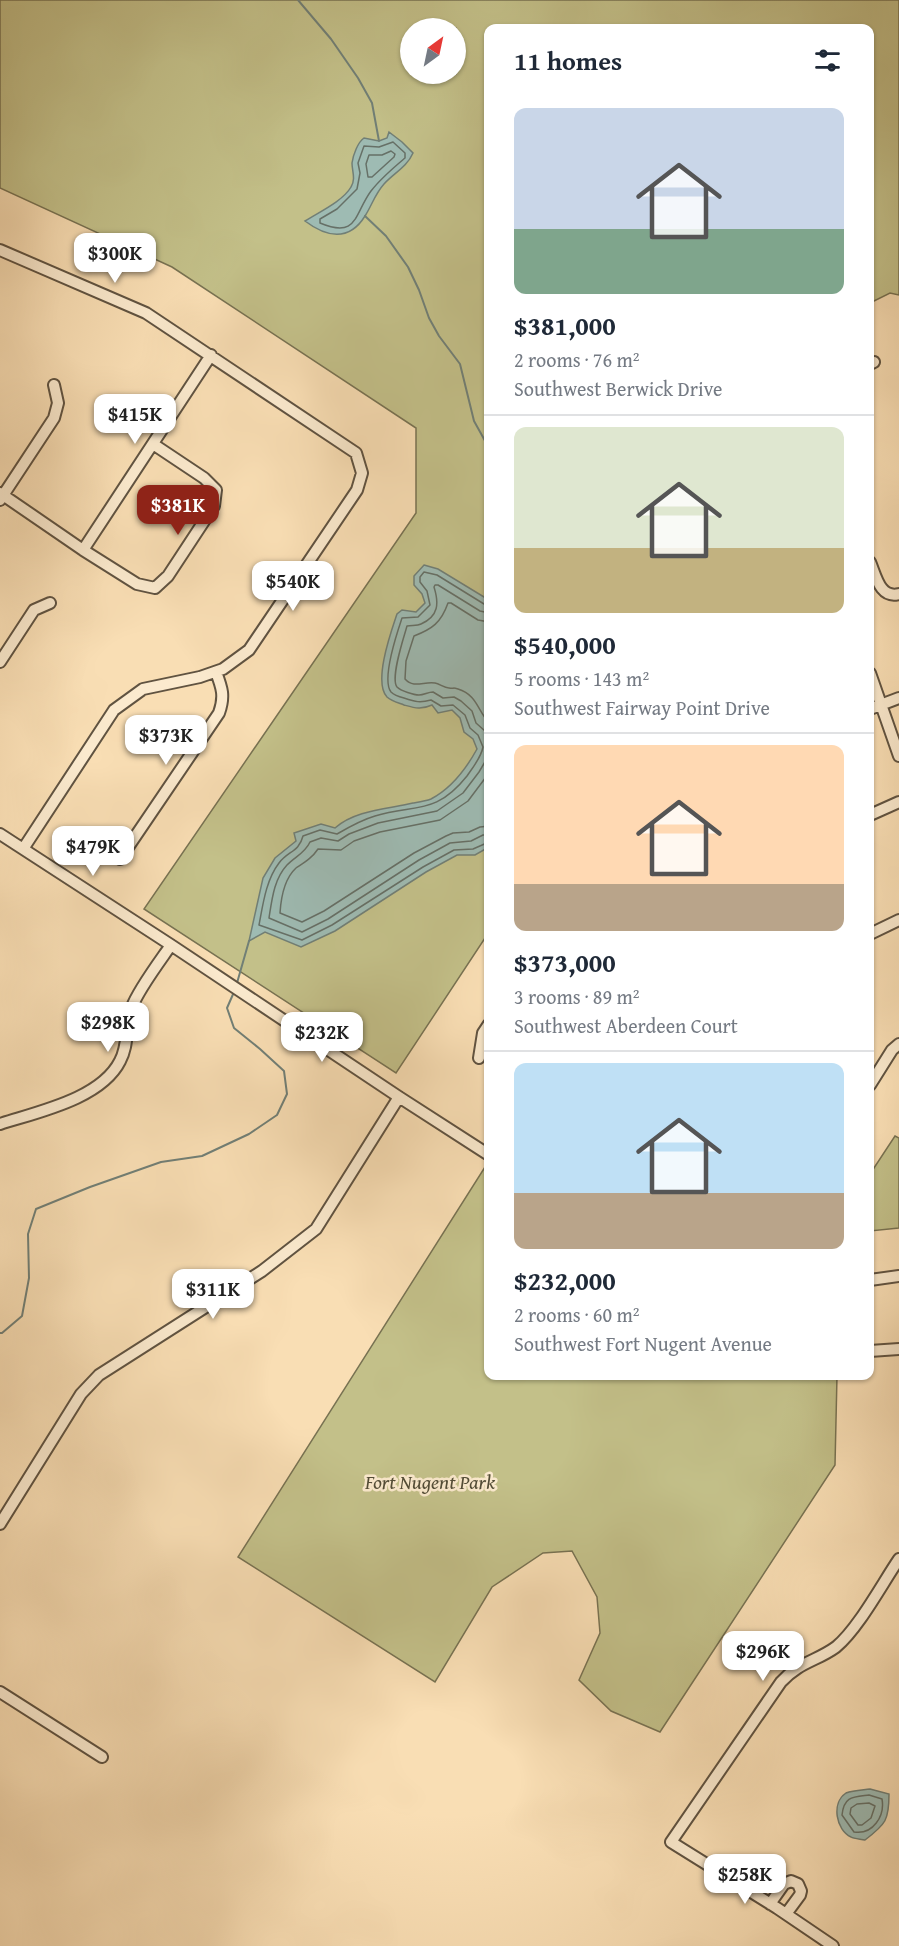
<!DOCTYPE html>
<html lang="en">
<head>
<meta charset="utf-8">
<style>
	body { margin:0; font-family:"Gentium Book Plus",serif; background:#f6f6f7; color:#1f2937; height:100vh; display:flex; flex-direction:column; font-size:22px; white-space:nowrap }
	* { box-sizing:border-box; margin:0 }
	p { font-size:20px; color:#747a83 }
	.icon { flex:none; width:33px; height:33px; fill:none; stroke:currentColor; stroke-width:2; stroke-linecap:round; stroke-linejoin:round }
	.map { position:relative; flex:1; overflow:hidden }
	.panel { position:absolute; left:484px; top:24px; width:390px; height:1356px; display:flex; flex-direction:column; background:#fff; border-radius:12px; box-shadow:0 2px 4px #0004 }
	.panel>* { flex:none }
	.needle { width:39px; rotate:33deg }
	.tools { position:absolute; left:400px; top:18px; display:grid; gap:12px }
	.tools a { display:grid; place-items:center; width:66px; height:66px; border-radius:50%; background:#fff; box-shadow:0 2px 4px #0004; font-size:30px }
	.price { position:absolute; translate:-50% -51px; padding:0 14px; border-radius:12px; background:#fff; color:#222; font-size:20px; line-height:39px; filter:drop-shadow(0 2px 3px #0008) }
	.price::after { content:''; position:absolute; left:50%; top:36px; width:18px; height:14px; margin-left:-9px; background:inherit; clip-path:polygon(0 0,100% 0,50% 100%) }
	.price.on { background:#8f2418; color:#fff }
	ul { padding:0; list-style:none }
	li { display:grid; align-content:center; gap:12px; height:318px; padding:0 30px }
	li+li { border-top:2px solid #e0e1e3 }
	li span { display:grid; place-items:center; height:186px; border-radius:12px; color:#555 }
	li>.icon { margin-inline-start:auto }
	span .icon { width:108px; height:108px; fill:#fffc; stroke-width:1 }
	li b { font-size:26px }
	h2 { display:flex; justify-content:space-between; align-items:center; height:72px; padding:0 30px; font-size:26px }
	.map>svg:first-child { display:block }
	.green { fill:#c3c089; stroke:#787252; stroke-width:1.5; fill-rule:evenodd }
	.water { fill:#9ebbb3; stroke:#717f76; stroke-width:1.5 }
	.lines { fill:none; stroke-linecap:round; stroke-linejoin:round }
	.shore { stroke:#667067; stroke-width:1.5 }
	.stream { stroke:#717f76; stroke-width:2 }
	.minor-casing { stroke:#605341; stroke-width:14 }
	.minor { stroke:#fbeace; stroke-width:10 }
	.labels { text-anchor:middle; stroke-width:5; stroke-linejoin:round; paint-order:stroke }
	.park-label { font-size:20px; font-style:italic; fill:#524c36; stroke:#fbeace }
</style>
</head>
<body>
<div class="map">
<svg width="899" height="1946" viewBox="0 0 899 1946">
	<rect width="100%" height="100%" fill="#f9deb4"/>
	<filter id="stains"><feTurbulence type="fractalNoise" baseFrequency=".00333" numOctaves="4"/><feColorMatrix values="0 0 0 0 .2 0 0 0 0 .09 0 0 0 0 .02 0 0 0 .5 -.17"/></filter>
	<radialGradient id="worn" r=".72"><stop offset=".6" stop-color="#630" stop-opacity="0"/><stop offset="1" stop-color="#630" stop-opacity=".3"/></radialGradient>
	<path class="green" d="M 0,0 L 899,0 L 899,295 L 890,293 L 870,303 L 870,28 L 489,28 L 489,932 L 396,1073 L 144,909 L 416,513 L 416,428 L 172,267 L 0,188 ZM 411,28 L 456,28 L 456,74 L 411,74 Z
		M 895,1136 L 899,1138 L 899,1228 L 870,1231 L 870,1174 Z
		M 485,1167 L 489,1169 L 489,1376 L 837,1376 L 835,1465 L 660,1732 L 611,1711 L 579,1680 L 600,1633 L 597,1597 L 572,1551 L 543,1553 L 492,1587 L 435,1682 L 238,1557 Z"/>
	<path class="water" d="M 389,132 L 402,142 L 413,153 C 407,167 394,173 384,184 C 375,194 372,205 365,216 C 349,242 326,237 305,221 C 319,212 343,201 351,187 C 356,179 352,171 352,163 C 353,155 358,142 364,138 L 379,141 L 387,138 Z
		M 424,565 L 438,569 L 489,600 L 489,847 L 475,855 L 457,855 L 426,872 L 335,931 L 301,947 L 265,932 L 249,941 L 263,878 L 275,858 L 296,841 L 294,833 L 321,824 L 335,828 C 355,810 388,809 413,803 C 419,802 426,801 431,799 C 452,788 466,769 477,749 L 473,739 L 464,732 L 460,718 L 452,710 L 438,713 L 432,705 C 421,710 415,708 404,705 C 399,703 391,701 387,697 C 373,682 391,632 397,614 L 402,610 L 416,612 L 425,603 L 422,594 L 414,585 L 414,576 Z
		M 870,1789 L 889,1794 C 889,1820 886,1824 865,1840 C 861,1839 854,1839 851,1837 C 836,1830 831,1803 846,1793 C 853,1790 862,1790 870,1789 Z"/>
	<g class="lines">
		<path class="shore" d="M 393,142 L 405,153 L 405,158 C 392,169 381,178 371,191 C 354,214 358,239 320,223 L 320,219 L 337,209 L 357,189 L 360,173 L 358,163 L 364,146 L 379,147 Z
			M 391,151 L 395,154 L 394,157 L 372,177 L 368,177 L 366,164 L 369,155 L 382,155 Z
			M 489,605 L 484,604 L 437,575 L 424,572 L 420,577 L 420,582 L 427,591 L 430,605 L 418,617 L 402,618 C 397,633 381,679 391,692 C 394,695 400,697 404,698 C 416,702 420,703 431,700 L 441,706 L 453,705 L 465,715 L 470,728 L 478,735 L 483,747 C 481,758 473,767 467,776 C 436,815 416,804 375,816 C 361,820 349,827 337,834 L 320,830 L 303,836 C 299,852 288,851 279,863 C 266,880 263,904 259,925 L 302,940 L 332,925 L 423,867 L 454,850 L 473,849 L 489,842
			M 489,613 L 480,611 L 438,585 L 435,585 L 434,587 C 439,603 439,616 421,624 C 417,626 412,625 407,626 C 404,637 390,678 397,687 C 401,691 414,695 419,695 C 424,695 428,692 433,692 L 443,698 L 454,697 L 461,701 L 472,711 L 476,723 L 485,731 L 489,742
			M 489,622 L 478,620 L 451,603 L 448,603 C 441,623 432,629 414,636 L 406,661 L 405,679 C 414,689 424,681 435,683 C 440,684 444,688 449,688 C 456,689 451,687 458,689 C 478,695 478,713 489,722
			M 489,755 L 479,772 L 463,793 L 437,811 L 378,823 L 349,834 L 338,841 L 321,838 L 310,842 C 305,853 296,856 287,865 C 274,879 272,899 269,918 L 302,932 L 328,919 L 419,860 L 450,843 L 471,841 L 483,835 L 489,835
			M 489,773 L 468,801 L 440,820 L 380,832 L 354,841 L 341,850 L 318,849 C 312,858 305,862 296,868 C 284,879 281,897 280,913 L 302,922 L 324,911 L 414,853 L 446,836 L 453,833 L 469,832 L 480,827 L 489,826
			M 869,1795 L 882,1799 C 885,1816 873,1835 854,1832 L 842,1815 C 844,1796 853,1797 869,1795 Z
			M 869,1803 L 875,1806 L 871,1818 L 862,1825 L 858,1825 L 850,1814 L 851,1808 L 857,1804 Z"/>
		<path class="stream" d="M 298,0 L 331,39 L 358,78 L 372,103 L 379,141
			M 365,216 L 386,236 L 408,267 L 419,290 L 429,318 L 439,336 L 460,364 L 474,421 L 489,448
			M 237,983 L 249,941
			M 0,1333 L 2,1333 L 22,1316 L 29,1278 L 28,1234 L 36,1209 L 90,1187 L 161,1162 L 202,1156 L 249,1134 L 277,1115 L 287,1094 L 284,1071 L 260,1049 L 234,1028 L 227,1008 L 234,992"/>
		<defs>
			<path id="minor" d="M 0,250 L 146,313 L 356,453 L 362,473 L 357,490 L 249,650 L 223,669 L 200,677 L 143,689 L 114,710 L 23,849
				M 870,364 L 874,362
				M 0,493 L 83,550 L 137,584 L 155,588 L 168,576 L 214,506 L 216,490 L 204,478 L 153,444
				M 0,500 L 54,418 L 58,403 L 54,385
				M 83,550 L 211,355
				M 870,562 C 876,576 880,599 899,594
				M 0,662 L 34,610 L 50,603
				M 870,673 L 899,756
				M 870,709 L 899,698
				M 870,815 L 899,802
				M 0,834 L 171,945 L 399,1097 L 489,1155
				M 120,859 L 219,713 C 225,696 222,688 216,672
				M 870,934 L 899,920
				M 479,1058 L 483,1033 L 489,1024
				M 870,1085 L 892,1050 L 899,1044
				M 0,1124 C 37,1112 101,1099 120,1061 C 129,1045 125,1025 132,1007 C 138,990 160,961 171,945
				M 870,1280 L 899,1276
				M 870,1351 L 899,1349
				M 0,1524 L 81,1394 L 99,1375 L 262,1271 L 316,1229 L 399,1097
				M 0,1692 L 102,1757
				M 770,1904 L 784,1884 L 791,1881 L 798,1884 L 801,1891 L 800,1895 L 786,1914
				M 833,1946 L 777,1908 L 671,1842 L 781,1682 C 799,1662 817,1661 836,1647 C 858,1629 882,1584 899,1559"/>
		</defs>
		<use href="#minor" class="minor-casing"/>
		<use href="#minor" class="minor"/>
	</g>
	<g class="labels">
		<g class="park-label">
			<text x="430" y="1489">Fort Nugent Park</text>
		</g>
	</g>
	<rect width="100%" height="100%" filter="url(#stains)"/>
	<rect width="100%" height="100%" fill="url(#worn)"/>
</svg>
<div class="tools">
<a><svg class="needle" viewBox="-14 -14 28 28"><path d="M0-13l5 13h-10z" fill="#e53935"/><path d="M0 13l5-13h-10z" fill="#747a83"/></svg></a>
</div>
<b class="price" style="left:115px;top:284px">$300K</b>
<b class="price" style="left:135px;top:445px">$415K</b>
<b class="price on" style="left:178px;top:536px">$381K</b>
<b class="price" style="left:293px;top:612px">$540K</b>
<b class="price" style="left:166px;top:766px">$373K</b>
<b class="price" style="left:93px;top:877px">$479K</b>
<b class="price" style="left:108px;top:1053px">$298K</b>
<b class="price" style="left:322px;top:1063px">$232K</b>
<b class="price" style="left:213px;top:1320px">$311K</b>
<b class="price" style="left:763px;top:1682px">$296K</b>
<b class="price" style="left:745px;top:1905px">$258K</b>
<section class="panel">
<h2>11 homes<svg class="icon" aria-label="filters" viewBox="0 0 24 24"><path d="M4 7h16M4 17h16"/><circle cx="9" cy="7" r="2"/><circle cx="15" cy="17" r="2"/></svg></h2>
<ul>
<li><span style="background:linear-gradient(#c9d6e8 65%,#7fa58c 0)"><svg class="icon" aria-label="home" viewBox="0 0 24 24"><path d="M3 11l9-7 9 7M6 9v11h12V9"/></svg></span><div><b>$381,000</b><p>2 rooms · 76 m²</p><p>Southwest Berwick Drive</p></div></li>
<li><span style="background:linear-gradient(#dfe7d0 65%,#c2b280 0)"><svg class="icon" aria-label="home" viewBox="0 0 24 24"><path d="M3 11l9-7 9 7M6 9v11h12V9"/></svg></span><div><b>$540,000</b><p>5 rooms · 143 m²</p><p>Southwest Fairway Point Drive</p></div></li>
<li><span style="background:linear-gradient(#ffd9b3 75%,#b9a48a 0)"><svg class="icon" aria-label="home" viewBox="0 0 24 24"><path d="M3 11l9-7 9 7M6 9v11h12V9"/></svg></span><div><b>$373,000</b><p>3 rooms · 89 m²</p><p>Southwest Aberdeen Court</p></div></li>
<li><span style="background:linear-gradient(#bfe0f5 70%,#b9a48a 0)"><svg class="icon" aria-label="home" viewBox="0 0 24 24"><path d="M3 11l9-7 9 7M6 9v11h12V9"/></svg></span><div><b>$232,000</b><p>2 rooms · 60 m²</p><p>Southwest Fort Nugent Avenue</p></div></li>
</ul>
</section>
</div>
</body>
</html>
